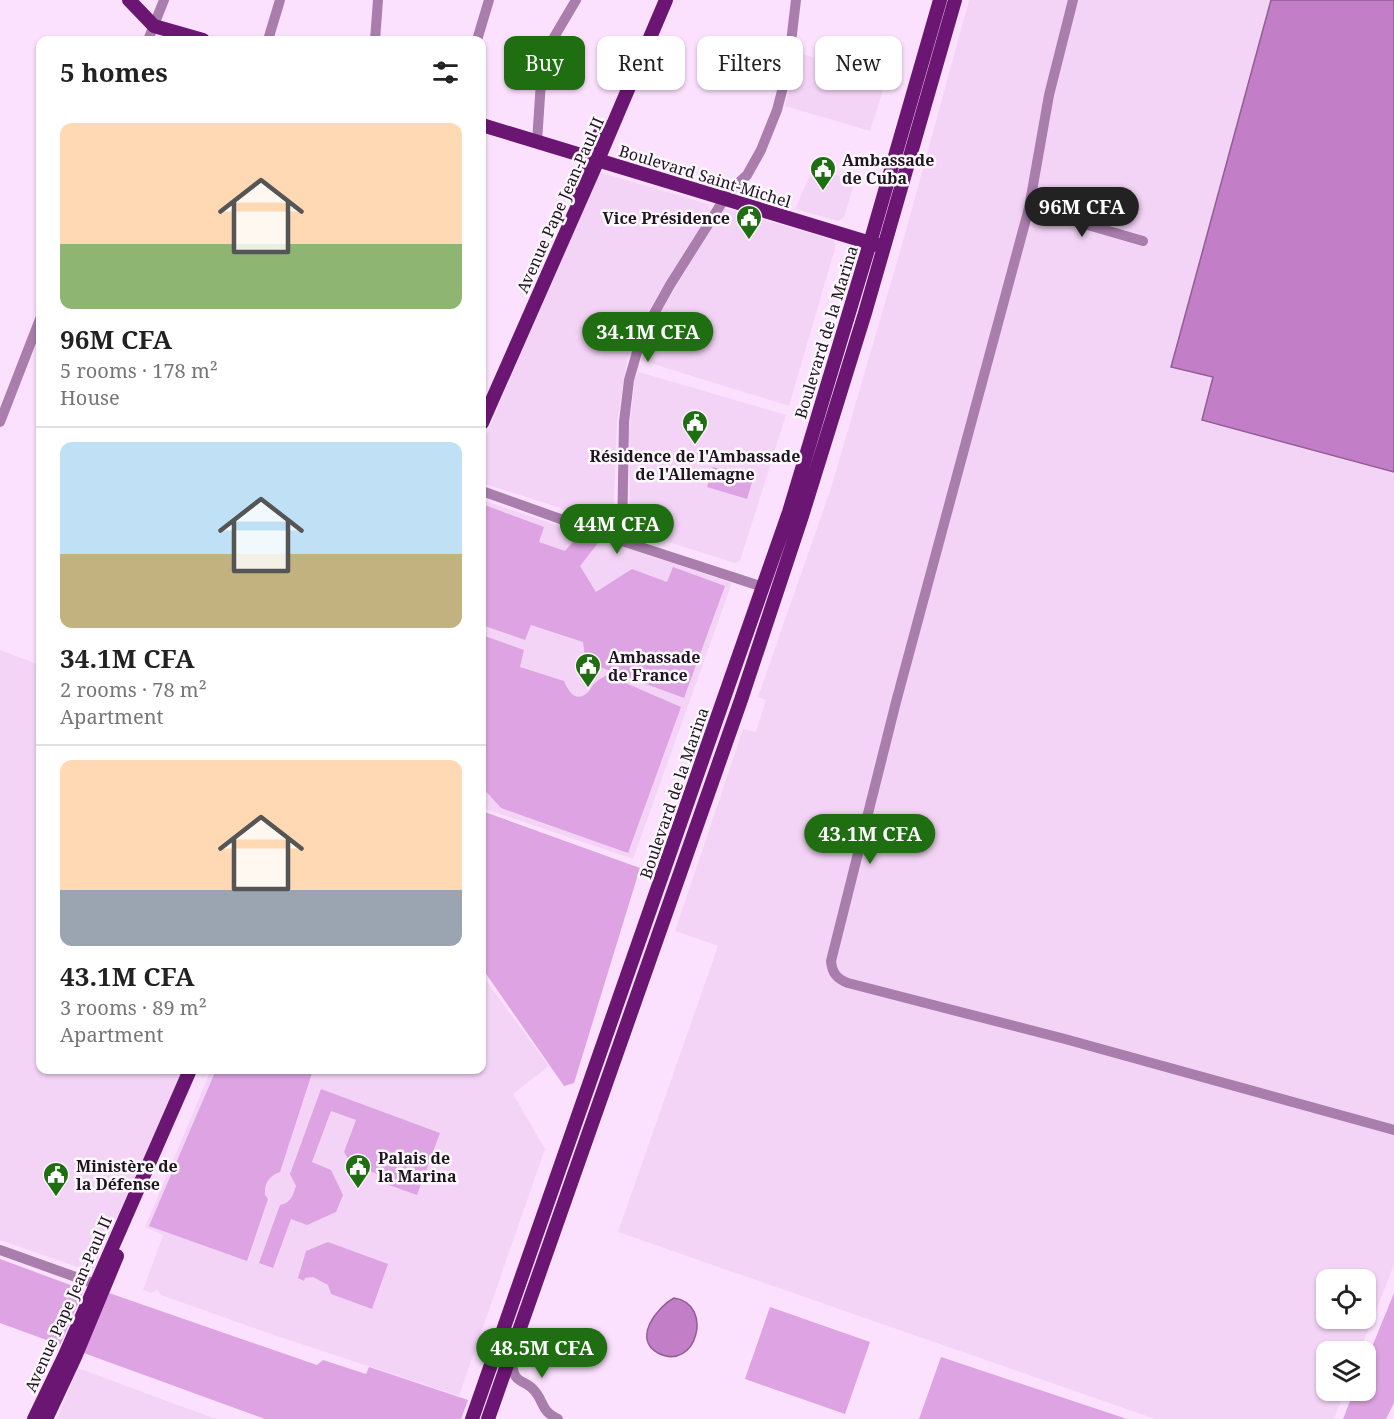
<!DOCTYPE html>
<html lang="en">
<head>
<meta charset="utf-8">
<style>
	body { margin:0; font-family:"Noto Serif",serif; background:#f2f2f2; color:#222; height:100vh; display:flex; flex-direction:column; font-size:22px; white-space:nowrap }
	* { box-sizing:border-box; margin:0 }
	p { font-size:20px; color:#767676 }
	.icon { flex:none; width:33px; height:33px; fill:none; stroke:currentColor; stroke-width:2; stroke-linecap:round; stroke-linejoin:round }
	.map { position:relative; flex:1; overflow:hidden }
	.panel { position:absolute; left:36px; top:36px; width:450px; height:1038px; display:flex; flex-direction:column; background:#fff; border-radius:12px; box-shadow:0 2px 4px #0004 }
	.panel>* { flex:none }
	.banner { position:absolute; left:504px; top:36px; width:570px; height:54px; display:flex; gap:12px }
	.controls { position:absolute; left:1316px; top:1269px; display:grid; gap:12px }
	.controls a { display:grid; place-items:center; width:60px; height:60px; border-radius:12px; background:#fff; box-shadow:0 2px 4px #0004; font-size:30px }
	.price { position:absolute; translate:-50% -51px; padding:0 14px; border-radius:21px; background:#206e12; color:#fff; font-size:20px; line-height:39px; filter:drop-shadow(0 2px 3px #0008) }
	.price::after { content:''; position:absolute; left:50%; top:36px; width:18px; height:14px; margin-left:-9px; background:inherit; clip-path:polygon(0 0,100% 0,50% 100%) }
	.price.active { background:#222; color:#fff }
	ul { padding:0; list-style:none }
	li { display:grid; align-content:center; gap:12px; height:318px; padding:0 24px }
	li+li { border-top:2px solid #e0e0e0 }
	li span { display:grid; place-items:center; height:186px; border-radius:12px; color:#555 }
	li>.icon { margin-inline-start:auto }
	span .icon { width:108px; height:108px; fill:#fffc; stroke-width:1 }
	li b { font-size:26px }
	h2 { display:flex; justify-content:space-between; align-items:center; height:72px; padding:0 24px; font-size:26px }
	.tag { padding:0 21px; border-radius:12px; background:#fff; box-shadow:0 2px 4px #0004; font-size:21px; line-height:54px }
	.tag.active { background:#206e12; color:#fff }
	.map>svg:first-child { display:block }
	.built { fill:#f4d4f6; fill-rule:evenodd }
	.green { fill:#dda3e2 }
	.water { fill:#c37ec8; stroke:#925e95; stroke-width:1.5 }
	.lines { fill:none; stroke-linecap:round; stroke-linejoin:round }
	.minor { stroke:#a97dac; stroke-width:10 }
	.major { stroke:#6c1674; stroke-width:14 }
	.labels { text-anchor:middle; stroke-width:5; stroke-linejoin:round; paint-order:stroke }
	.poi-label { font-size:16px; font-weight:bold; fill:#1e151f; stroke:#fcf7fc; text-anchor:start }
	.street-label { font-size:16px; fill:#1e151f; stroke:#fcf7fc }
</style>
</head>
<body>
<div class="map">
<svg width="1394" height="1419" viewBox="0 0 1394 1419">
	<rect width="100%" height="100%" fill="#fce1fe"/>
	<path class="built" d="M 969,0 L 1271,0 L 1171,366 L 1213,377 L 1202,420 L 1394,472 L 1394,1265 L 1360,1351 L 1326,1352 L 1326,1390 L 1345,1391 L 1334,1419 L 1155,1419 L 618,1232 L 718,946 L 675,931 L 743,729 L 756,732 L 766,700 L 758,697 L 831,488 L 905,234 ZM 1326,1280 L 1365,1280 L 1365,1318 L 1326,1318 Z
		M 797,52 L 886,81 L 870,131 L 785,106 Z
		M 813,168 L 855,181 L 844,217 L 838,221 L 795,209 Z
		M 599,172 L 708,204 L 711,213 L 645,316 L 627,360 L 617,422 L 613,525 L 482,483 L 482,445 Z
		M 724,208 L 833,240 L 836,245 L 789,406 L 640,360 L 658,316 Z
		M 639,372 L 786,415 L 740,561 L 735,563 L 630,530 L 629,431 L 635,378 Z
		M 482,500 L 732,583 L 633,859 L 482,808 Z
		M 0,650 L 40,665 L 40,1070 L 183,1070 L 92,1272 L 0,1240 Z
		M 482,975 L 549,1066 L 513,1094 L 545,1149 L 459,1396 L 274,1335 L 161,1295 L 157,1290 L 151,1293 L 143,1290 L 163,1235 L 145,1227 L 211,1070 L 482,1070 Z
		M 78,1368 L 183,1407 L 216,1419 L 57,1419 Z"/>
	<path class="green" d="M 713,467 L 753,479 L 747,499 L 707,487 Z
		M 482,504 L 544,527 L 539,542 L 565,551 L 577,537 L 598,543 L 580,566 L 596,592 L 632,569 L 667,582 L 673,567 L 725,586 L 684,698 L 586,662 L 583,642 L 531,625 L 525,640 L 482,625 Z
		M 482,635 L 524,650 L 520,667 L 564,681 C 569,693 577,704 589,691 C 591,689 592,685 595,683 C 598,680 603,677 607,675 L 681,707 L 628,853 L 501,808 L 482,787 Z
		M 482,811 L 640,868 L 574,1083 L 564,1086 L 482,968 Z
		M 216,1070 L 313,1070 L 280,1172 C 269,1176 264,1183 265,1195 L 268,1199 L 247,1261 L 149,1226 Z
		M 321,1089 L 440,1133 L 417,1195 L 386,1184 L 386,1177 L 361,1168 L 358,1175 L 344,1152 L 356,1120 L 331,1111 L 312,1162 L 331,1170 L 343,1195 L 336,1212 L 307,1225 L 291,1219 L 273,1268 L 259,1263 L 280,1205 C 291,1203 293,1195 296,1186 L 290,1174 Z
		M 328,1242 L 388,1264 L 372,1309 L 331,1294 L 328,1285 L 313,1277 L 305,1278 L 304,1281 L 298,1278 L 306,1251 Z
		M 0,1259 L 84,1290 L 60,1345 L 0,1323 Z
		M 109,1293 L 317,1365 L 323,1360 L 366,1374 L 369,1367 L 468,1400 L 461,1419 L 265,1419 L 81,1352 Z
		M 1394,1293 L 1394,1403 L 1386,1419 L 1343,1419 L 1354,1391 L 1365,1390 L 1365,1364 Z
		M 770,1307 L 870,1342 L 845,1414 L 745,1379 Z
		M 941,1357 L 1127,1419 L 919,1419 Z"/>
	<path class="water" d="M 1271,0 L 1394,0 L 1394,472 L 1202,420 L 1213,377 L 1171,367 Z
		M 674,1298 C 715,1304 696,1373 658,1353 C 632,1339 657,1307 674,1298 Z"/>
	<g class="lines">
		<path class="minor" d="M 1073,0 L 1049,95 L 1029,208 L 896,702 L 831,961 C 832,973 837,979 848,983 L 1065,1039 L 1394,1130
			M 148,40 L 164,0
			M 268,40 L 280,0
			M 375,40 L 378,0
			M 477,40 L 489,0
			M 537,142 L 542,66 L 553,39 L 576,0
			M 1029,208 L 1143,241
			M 0,422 L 40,319
			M 482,491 L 622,541 L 763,587
			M 622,541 L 624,422 L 629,380 L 637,352 L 647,326 L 670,285 L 728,193 L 747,175 L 761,150 L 777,110 L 788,68 L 796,0
			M 0,1250 L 101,1286
			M 512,1356 C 512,1390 525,1375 537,1394 C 545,1406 542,1411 558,1419"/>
		<path class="major" d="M 129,0 L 154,26 L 203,40
			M 482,125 L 877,245
			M 574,191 L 603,126
			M 482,423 L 598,160 L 666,0
			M 34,1419 L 65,1355 L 190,1070
			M 46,1419 L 75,1357 L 117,1256
			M 472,1419 L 789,512 L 870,243 L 940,0
			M 488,1419 L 741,700 L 802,516 L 865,313 L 955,0"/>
	</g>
	<defs>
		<symbol id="civic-pin" viewBox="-11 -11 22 30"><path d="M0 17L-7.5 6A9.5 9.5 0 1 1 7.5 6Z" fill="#206e12" stroke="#fcf7fc"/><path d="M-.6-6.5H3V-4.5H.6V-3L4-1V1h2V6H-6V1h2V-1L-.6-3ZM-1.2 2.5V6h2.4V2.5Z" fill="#fff"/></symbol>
	</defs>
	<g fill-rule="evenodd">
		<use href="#civic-pin" x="808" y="154" width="30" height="40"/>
		<use href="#civic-pin" x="734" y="203" width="30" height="40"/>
		<use href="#civic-pin" x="680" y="408" width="30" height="40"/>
		<use href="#civic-pin" x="573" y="651" width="30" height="40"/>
		<use href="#civic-pin" x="343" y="1152" width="30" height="40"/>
		<use href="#civic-pin" x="41" y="1160" width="30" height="40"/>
	</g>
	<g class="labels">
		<g class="poi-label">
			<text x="842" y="166">Ambassade<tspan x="842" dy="18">de Cuba</tspan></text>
			<text x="730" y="224" text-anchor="end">Vice Présidence</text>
			<text x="695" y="462" text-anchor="middle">Résidence de l'Ambassade<tspan x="695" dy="18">de l'Allemagne</tspan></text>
			<text x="608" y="663">Ambassade<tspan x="608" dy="18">de France</tspan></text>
			<text x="378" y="1164">Palais de<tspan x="378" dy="18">la Marina</tspan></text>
			<text x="76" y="1172">Ministère de<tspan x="76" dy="18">la Défense</tspan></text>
		</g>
		<g class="street-label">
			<text transform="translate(705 176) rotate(17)" y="6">Boulevard Saint-Michel</text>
			<text transform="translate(560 205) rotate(-66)" y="6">Avenue Pape Jean-Paul II</text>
			<text transform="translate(826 332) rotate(-73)" y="6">Boulevard de la Marina</text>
			<text transform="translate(674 793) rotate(-71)" y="6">Boulevard de la Marina</text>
			<text transform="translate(68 1304) rotate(-66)" y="6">Avenue Pape Jean-Paul II</text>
		</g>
	</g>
</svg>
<div class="controls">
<a><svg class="icon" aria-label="locate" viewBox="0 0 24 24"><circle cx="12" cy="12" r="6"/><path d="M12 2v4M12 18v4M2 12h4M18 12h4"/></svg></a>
<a><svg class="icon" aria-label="layers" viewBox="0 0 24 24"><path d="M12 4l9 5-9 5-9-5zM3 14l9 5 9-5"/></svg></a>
</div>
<b class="price active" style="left:1082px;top:238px">96M CFA</b>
<b class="price" style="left:648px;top:363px">34.1M CFA</b>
<b class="price" style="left:617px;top:555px">44M CFA</b>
<b class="price" style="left:870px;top:865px">43.1M CFA</b>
<b class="price" style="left:542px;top:1379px">48.5M CFA</b>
<div class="banner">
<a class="tag active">Buy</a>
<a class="tag">Rent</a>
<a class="tag">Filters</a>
<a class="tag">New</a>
</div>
<section class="panel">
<h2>5 homes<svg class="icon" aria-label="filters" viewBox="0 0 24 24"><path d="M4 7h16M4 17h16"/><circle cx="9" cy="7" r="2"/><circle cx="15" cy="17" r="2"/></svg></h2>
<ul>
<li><span style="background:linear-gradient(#ffd9b3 65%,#8fb573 0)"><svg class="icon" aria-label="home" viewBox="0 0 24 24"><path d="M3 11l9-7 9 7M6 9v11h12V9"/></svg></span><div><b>96M CFA</b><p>5 rooms · 178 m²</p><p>House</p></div></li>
<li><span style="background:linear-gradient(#bfe0f5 60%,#c2b280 0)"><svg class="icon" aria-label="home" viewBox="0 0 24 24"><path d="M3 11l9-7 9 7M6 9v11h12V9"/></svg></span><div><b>34.1M CFA</b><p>2 rooms · 78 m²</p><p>Apartment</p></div></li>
<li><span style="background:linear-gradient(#ffd9b3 70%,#9aa5b1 0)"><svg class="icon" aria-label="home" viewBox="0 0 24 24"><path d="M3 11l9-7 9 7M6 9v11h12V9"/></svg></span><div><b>43.1M CFA</b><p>3 rooms · 89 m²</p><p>Apartment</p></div></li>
</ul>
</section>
</div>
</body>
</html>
